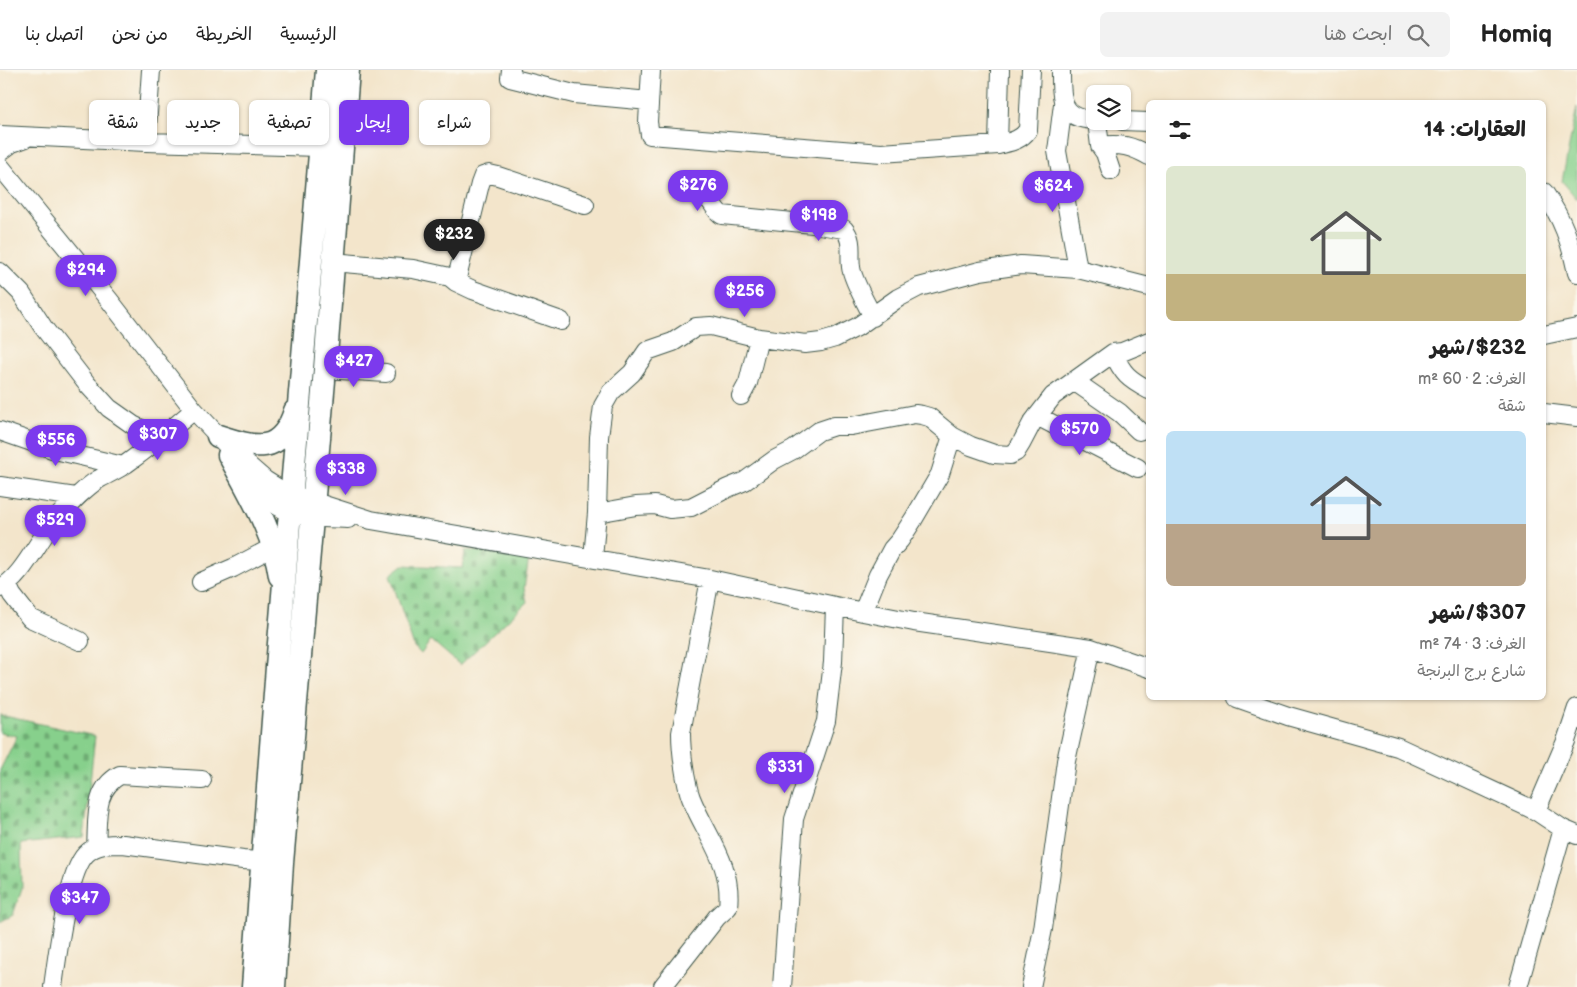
<!DOCTYPE html>
<html lang="ar">
<head>
<meta charset="utf-8">
<style>
	body { margin:0; font-family:"Balsamiq Sans","Playpen Sans Arabic",sans-serif; background:#f2f2f2; color:#222; direction:rtl; height:100vh; display:flex; flex-direction:column; font-size:19px; white-space:nowrap }
	* { box-sizing:border-box; margin:0 }
	p { font-size:16px; color:#767676 }
	.icon { flex:none; width:28px; height:28px; fill:none; stroke:currentColor; stroke-width:2; stroke-linecap:round; stroke-linejoin:round }
	.map { position:relative; flex:1; overflow:hidden; direction:ltr }
	.panel { position:absolute; left:1146px; top:30px; width:400px; height:600px; display:flex; flex-direction:column; background:#fff; border-radius:8px; box-shadow:0 1px 4px #0004; direction:rtl }
	.panel>* { flex:none }
	.hud { position:absolute; left:15px; top:30px; width:475px; height:45px; direction:rtl; display:flex; gap:10px }
	.buttons { position:absolute; left:1086px; top:15px; display:grid; gap:10px }
	.buttons a { display:grid; place-items:center; width:45px; height:45px; border-radius:8px; background:#fff; box-shadow:0 1px 4px #0004; font-size:25px }
	.price { position:absolute; translate:-50% -42px; padding:0 11px; border-radius:18px; background:#7c3aed; color:#fff; font-size:16px; line-height:32px; filter:drop-shadow(0 1px 2px #0008) }
	.price::after { content:''; position:absolute; left:50%; top:30px; width:15px; height:11px; margin-left:-8px; background:inherit; clip-path:polygon(0 0,100% 0,50% 100%) }
	.price.selected { background:#222; color:#fff }
	ul { padding:0; list-style:none }
	li { display:grid; align-content:center; gap:10px; height:265px; padding:0 20px }
	li span { display:grid; place-items:center; height:155px; border-radius:8px; color:#555 }
	li>.icon { margin-inline-start:auto }
	span .icon { width:90px; height:90px; fill:#fffc; stroke-width:1 }
	li b { font-size:21px }
	h2 { display:flex; justify-content:space-between; align-items:center; height:60px; padding:0 20px; font-size:21px }
	.pill { padding:0 18px; border-radius:8px; background:#fff; box-shadow:0 1px 4px #0004; font-size:18px; line-height:45px }
	.pill.selected { background:#7c3aed; color:#fff }
	header { display:flex; align-items:center; gap:30px; box-sizing:border-box; height:70px; padding:0 25px; background:#fff; border-bottom:1px solid #e0e0e0 }
	header strong { font-size:24px }
	nav { display:flex; gap:28px; margin-inline-start:auto; font-size:18px }
	.search { width:350px; height:45px; background:#f2f2f2; display:flex; align-items:center; gap:12px; box-sizing:border-box; padding:0 18px; border-radius:8px; color:#767676; font-size:19px }
	.map>svg:first-child { display:block }
	.green { fill:#87d08c; stroke:#538660 }
	.cemetery { fill:url(#cemetery-stones); stroke:#538660 }
	.lines { fill:none; stroke-linecap:round; stroke-linejoin:round }
	.minor-casing { stroke:#3f564b; stroke-width:20 }
	.major-casing { stroke:#3f564b; stroke-width:25 }
	.minor { stroke:#fff; stroke-width:18 }
	.major { stroke:#fff; stroke-width:22 }
</style>
</head>
<body>
<header>
<strong>Homiq</strong>
<div class="search"><svg class="icon" aria-label="search" viewBox="0 0 24 24"><circle cx="10" cy="10" r="6"/><path d="M15 15l6 6"/></svg>ابحث هنا</div>
<nav><a>الرئيسية</a><a>الخريطة</a><a>من نحن</a><a>اتصل بنا</a></nav>
</header>
<div class="map">
<svg width="1577" height="917" viewBox="0 0 1577 917">
	<defs>
		<pattern id="cemetery-stones" width="16" height="16" patternUnits="userSpaceOnUse" patternTransform="scale(1.25)"><rect width="16" height="16" fill="#87d08c"/><path d="M2 7V4a2 2 0 0 1 4 0v3zM10 15v-3a2 2 0 0 1 4 0v3z" fill="#6eaa73"/></pattern>
	</defs>
	<rect width="100%" height="100%" fill="#fbf7ec"/>
	<filter id="ink" filterUnits="userSpaceOnUse"><feTurbulence type="fractalNoise" baseFrequency=".02" numOctaves="2"/><feDisplacementMap in="SourceGraphic" scale="10" xChannelSelector="R" yChannelSelector="G"/><feConvolveMatrix kernelMatrix="1 2 1 2 8 2 1 2 1" color-interpolation-filters="sRGB"/></filter>
	<filter id="wash" filterUnits="userSpaceOnUse"><feTurbulence type="fractalNoise" baseFrequency=".0096" numOctaves="4" result="noise"/><feDisplacementMap in="SourceGraphic" scale="20" xChannelSelector="R" yChannelSelector="G"/><feGaussianBlur stdDeviation="1.12" result="paint"/><feColorMatrix in="noise" values="0 0 0 0 0 0 0 0 0 0 0 0 0 0 0 0 0 1.4 0 .05"/><feComposite in="paint" operator="in"/></filter>
	<g filter="url(#wash)">
		<rect width="100%" height="100%" fill="#f3e5cb"/>
		<path class="green" d="M 1577,37 L 1577,129 L 1562,111 Z"/>
		<path class="cemetery" d="M 465,480 L 529,488 L 524,518 L 527,532 L 460,595 L 431,570 L 421,584 L 414,577 L 390,505 L 403,495 L 463,498 Z
			M 0,645 L 95,666 L 84,767 L 21,774 L 22,818 L 13,845 L 0,852 L 0,700 L 17,666 L 0,663 Z"/>
	</g>
	<g filter="url(#ink)">
		<g class="lines">
			<defs>
				<path id="minor" d="M 511,0 L 510,8 L 574,24 L 649,31
					M 651,0 L 648,52 L 650,65 L 881,83 L 998,75 L 1000,0
					M 1061,0 C 1061,29 1060,49 1095,50
					M 1063,34 L 1057,81 L 1078,199
					M 1097,51 L 1100,76 C 1120,73 1132,76 1149,86
					M 1122,51 L 1149,52
					M 0,65 L 146,72 L 320,77
					M 146,72 L 151,0
					M 998,75 C 1010,72 1020,71 1028,60 L 1031,0
					M 1100,76 L 1105,83 L 1111,101
					M 0,82 L 12,73 L 26,68
					M 0,96 L 110,231 L 194,340 L 234,383 L 265,410 L 284,422 L 371,450 L 710,509 L 863,542 L 914,552 L 1091,578 L 1149,598
					M 679,120 C 688,122 701,123 708,129 C 714,134 715,141 722,145 L 813,154 L 844,159 C 854,171 849,183 851,197 C 852,209 867,235 873,247
					M 1544,122 C 1563,150 1570,170 1577,203
					M 332,192 L 413,199 L 450,207 L 456,212 L 473,220 L 561,251
					M 0,202 L 21,223 L 43,257 L 87,314 L 109,338 L 133,355 L 162,369
					M 456,212 L 480,114 L 483,106 L 489,104 L 498,106 L 585,135
					M 1544,265 L 1577,258
					M 1113,283 C 1123,304 1128,309 1149,320
					M 325,299 L 386,303
					M 1074,311 L 1120,343 L 1139,361
					M 741,326 L 748,313 L 759,268
					M 1544,343 L 1577,347
					M 1037,346 L 1138,398
					M 0,361 L 55,380 L 123,396
					M 247,408 C 279,447 301,448 348,449
					M 0,416 L 76,427
					M 597,443 L 636,436 L 655,435 L 670,439 L 691,437 L 728,418 L 745,411 L 774,390 L 793,380 L 819,361 L 834,356 L 851,356 L 915,344 L 922,345 L 929,347 L 952,366 L 971,376 L 994,384 L 1010,385 L 1016,382 L 1021,374 L 1032,353 L 1053,326 L 1113,283 L 1122,282 L 1149,271
					M 593,488 L 597,443 L 599,367 L 603,336 L 611,322 L 632,303 L 647,281 L 673,272 L 696,257 L 711,256 L 759,268 L 791,272 L 805,274 L 821,272 L 835,268 L 857,257 L 898,228 L 919,217 L 980,201 L 1021,195 L 1078,199 L 1149,217
					M 201,512 L 233,498 L 273,477
					M 7,514 L 12,525 L 30,548 L 80,571
					M 0,518 C 22,509 40,466 57,448 C 70,434 83,419 99,409 C 108,404 117,400 126,394 C 150,377 172,359 194,340
					M 863,542 L 878,505 L 892,479 L 900,470 L 913,450 L 940,404 L 952,366
					M 1237,628 L 1288,646 L 1398,677 L 1536,741 L 1563,759 L 1577,765
					M 1536,741 L 1566,671 L 1577,638
					M 96,777 C 98,750 93,719 120,705 L 202,710
					M 663,916 L 717,847 L 728,837 C 733,794 706,766 691,728 C 685,712 681,680 681,663 L 710,509
					M 53,917 C 57,888 67,803 86,784 C 96,774 110,774 123,774 L 243,790 L 261,791
					M 782,917 L 794,749 L 826,651 L 833,592 L 835,536
					M 1031,917 L 1043,859 L 1066,691 L 1091,578
					M 1518,917 L 1563,759"/>
				<path id="major" d="M 218,366 C 255,378 281,386 295,341
					M 229,385 C 249,423 274,462 280,506
					M 253,917 L 277,597 L 327,0
					M 274,917 L 282,793 L 325,299 L 348,0"/>
			</defs>
			<use href="#minor" class="minor-casing"/>
			<use href="#major" class="major-casing"/>
			<use href="#minor" class="minor"/>
			<use href="#major" class="major"/>
		</g>
	</g>
</svg>
<div class="buttons">
<a><svg class="icon" aria-label="layers" viewBox="0 0 24 24"><path d="M12 4l9 5-9 5-9-5zM3 14l9 5 9-5"/></svg></a>
</div>
<b class="price" style="left:698px;top:142px">$276</b>
<b class="price" style="left:1053px;top:143px">$624</b>
<b class="price" style="left:819px;top:172px">$198</b>
<b class="price selected" style="left:454px;top:191px">$232</b>
<b class="price" style="left:86px;top:227px">$294</b>
<b class="price" style="left:745px;top:248px">$256</b>
<b class="price" style="left:354px;top:318px">$427</b>
<b class="price" style="left:1080px;top:386px">$570</b>
<b class="price" style="left:158px;top:391px">$307</b>
<b class="price" style="left:56px;top:397px">$556</b>
<b class="price" style="left:346px;top:426px">$338</b>
<b class="price" style="left:55px;top:477px">$529</b>
<b class="price" style="left:785px;top:724px">$331</b>
<b class="price" style="left:80px;top:855px">$347</b>
<div class="hud">
<a class="pill">شراء</a>
<a class="pill selected">إيجار</a>
<a class="pill">تصفية</a>
<a class="pill">جديد</a>
<a class="pill">شقة</a>
</div>
<section class="panel">
<h2>العقارات: 14<svg class="icon" aria-label="filters" viewBox="0 0 24 24"><path d="M4 7h16M4 17h16"/><circle cx="9" cy="7" r="2"/><circle cx="15" cy="17" r="2"/></svg></h2>
<ul>
<li><span style="background:linear-gradient(#dfe7d0 70%,#c2b280 0)"><svg class="icon" aria-label="home" viewBox="0 0 24 24"><path d="M3 11l9-7 9 7M6 9v11h12V9"/></svg></span><div><b>$232/شهر</b><p>الغرف: 2 · 60 m²</p><p>شقة</p></div></li>
<li><span style="background:linear-gradient(#bfe0f5 60%,#b9a48a 0)"><svg class="icon" aria-label="home" viewBox="0 0 24 24"><path d="M3 11l9-7 9 7M6 9v11h12V9"/></svg></span><div><b>$307/شهر</b><p>الغرف: 3 · 74 m²</p><p>شارع برج البرنجة</p></div></li>
</ul>
</section>
</div>
</body>
</html>
